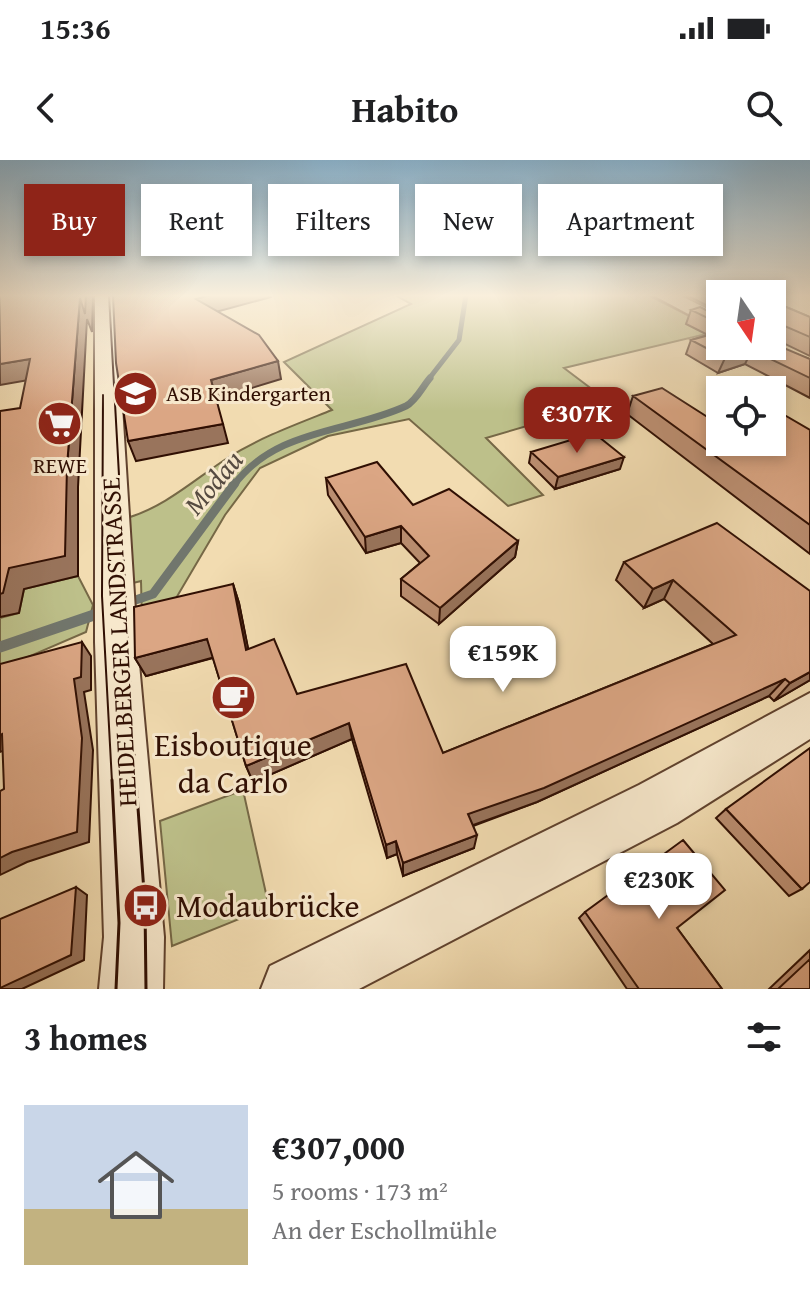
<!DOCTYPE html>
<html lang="en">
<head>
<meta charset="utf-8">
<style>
	body { margin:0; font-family:"Gentium Book Plus",serif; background:#f2f2f2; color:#202124; height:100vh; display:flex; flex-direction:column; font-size:30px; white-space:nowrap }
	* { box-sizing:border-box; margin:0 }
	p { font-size:26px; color:#757577 }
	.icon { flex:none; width:44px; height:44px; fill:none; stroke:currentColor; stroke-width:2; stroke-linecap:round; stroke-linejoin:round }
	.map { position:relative; height:829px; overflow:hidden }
	.side { display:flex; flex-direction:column; background:#fff; flex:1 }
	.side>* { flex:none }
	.top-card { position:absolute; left:24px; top:24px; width:762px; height:72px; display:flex; gap:16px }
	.needle { width:52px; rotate:167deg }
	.controls { position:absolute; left:706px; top:120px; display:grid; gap:16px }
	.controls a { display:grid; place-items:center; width:80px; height:80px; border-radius:0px; background:#fff; box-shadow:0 4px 12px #0003; font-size:40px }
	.price { position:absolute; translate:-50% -68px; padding:0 18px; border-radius:16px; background:#fff; color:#222; font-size:26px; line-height:52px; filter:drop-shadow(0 2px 4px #0008) }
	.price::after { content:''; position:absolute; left:50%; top:48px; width:24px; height:18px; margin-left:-12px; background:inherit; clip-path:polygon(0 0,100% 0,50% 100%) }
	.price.selected { background:#8f2418; color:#fff }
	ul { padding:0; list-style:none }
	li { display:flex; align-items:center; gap:24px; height:200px; padding:0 24px }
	li span { display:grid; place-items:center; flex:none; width:224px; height:160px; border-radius:0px; color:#555 }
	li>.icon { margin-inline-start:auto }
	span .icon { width:96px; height:96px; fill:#fffc; stroke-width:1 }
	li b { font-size:34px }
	h2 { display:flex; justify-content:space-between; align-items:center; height:96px; padding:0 24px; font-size:34px }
	.tag { padding:0 28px; border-radius:0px; background:#fff; box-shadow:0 4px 12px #0003; font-size:28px; line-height:72px }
	.tag.selected { background:#8f2418; color:#fff }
	.status { display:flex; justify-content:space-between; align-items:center; height:56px; padding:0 40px; background:#fff; direction:ltr }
	.status svg { height:22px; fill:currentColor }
	header { display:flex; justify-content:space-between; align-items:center; height:104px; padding:0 24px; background:#fff; font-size:36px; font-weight:700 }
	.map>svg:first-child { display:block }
	.green { fill:#bdc08a; stroke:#766846; stroke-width:2 }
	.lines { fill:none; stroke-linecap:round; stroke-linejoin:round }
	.stream-far3 { stroke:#71766d; stroke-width:5 }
	.stream-far2 { stroke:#71766d; stroke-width:7 }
	.stream-far1 { stroke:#71766d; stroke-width:9 }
	.stream { stroke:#71766d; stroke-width:11 }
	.minor-casing { stroke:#60422e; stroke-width:4 }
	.minor { fill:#f7e8cc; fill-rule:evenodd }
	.tram-far1 { stroke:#300f03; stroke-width:2 }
	.tram { stroke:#300f03; stroke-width:3 }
	.wall { fill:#bc8f72; stroke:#300f03; stroke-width:2 }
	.shaded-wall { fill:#99745c; stroke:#300f03; stroke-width:2 }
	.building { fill:#dba684; stroke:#300f03; stroke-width:2 }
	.labels { text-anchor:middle; stroke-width:6; stroke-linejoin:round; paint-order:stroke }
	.far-poi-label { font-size:22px; fill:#300f03; stroke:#f7e8cc; text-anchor:start }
	.street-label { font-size:26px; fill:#300f03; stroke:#f7e8cc }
	.water-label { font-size:28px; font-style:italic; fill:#564b41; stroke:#f7e8cc }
	.near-poi-label { font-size:32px; fill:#300f03; stroke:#f7e8cc }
</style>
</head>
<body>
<div class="status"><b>15:36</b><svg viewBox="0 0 49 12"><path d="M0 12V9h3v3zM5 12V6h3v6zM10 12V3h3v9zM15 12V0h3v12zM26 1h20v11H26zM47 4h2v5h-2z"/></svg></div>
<header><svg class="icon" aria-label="back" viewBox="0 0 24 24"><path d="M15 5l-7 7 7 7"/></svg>Habito<svg class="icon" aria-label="search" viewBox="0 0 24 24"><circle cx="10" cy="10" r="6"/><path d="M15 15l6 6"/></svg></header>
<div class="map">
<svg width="810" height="829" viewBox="0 0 810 829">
	<rect width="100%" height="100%" fill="#f2dcb1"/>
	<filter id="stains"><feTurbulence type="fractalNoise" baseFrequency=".0025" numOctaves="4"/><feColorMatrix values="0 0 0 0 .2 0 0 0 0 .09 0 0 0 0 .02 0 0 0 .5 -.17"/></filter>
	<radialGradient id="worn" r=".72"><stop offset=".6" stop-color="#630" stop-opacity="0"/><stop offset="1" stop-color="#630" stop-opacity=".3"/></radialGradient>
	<path class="green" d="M 395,135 L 648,135 L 719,171 L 564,208 L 609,242 L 486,278 L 543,335 L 508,346 L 409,259 L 328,276 L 260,308 L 225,355 L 172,445 L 142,460 L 141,421 L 129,424 L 127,358 C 165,347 195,319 229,297 C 261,277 297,264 332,250 L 284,202 L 411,144 Z
		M 78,416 L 93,445 L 86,472 L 0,509 L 0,458 L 19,453 L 24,429 Z
		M 243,630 L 269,747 L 172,786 L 160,661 Z"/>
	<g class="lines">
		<path class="stream-far3" d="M 428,220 L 459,180 L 466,135"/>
		<path class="stream-far2" d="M 234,325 C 276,268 348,273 406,246 C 416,241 423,226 430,218"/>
		<path class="stream-far1" d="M 124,444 L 153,434 L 235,323
			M 88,457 L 107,450"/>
		<path class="stream" d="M 0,487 L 94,455"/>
		<defs>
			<path id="minor" d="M 95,135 L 115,135 L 137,482 L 164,777 L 163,829 L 99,829 L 104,777 L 95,482 Z
				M 653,135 L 679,135 L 720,155 L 720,171 Z
				M 810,533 L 810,579 L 677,663 L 359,829 L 261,829 L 270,806 L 639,625 Z"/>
		</defs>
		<use href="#minor" class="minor-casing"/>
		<use href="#minor" class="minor"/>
		<path class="tram-far1" d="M 109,135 L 136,622
			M 103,235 L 102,436 L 112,622"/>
		<path class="tram" d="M 112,620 L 119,763 L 116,829
			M 136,620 L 145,746 L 146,829"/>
	</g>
	<path class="wall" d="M 686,135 L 720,135 L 720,152 Z
		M 772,141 L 810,157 L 810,196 L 773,178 L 772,180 Z
		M 691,150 L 720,157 L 720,186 L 772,186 L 810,199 L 810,238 L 745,204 L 718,213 L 686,194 L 691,180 L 708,175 L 686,164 Z
		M 633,236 L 720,282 L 810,270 L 810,394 L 627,254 Z
		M 531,292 L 620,309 L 555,329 L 529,303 Z
		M 326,318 L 413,345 L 518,381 L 515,397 L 439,464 L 401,436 L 401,419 L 420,403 L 401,383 L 366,393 L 328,335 Z
		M 624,402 L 810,431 L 810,520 L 774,541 L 769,536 L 537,642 L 473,666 L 474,688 L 403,716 L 397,694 L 387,698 L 352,579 L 253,622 L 246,606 L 213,498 L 146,516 L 135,498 L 233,424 L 239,443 L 248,489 L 297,534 L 443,593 L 713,484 L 664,439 L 644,448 L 616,420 Z
		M 726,649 L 802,729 L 789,736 L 716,658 Z
		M 585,752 L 677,768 L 722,829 L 627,829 L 579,758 Z
		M 810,790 L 810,829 L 769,829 Z"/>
	<path class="shaded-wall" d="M 86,135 L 93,135 L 92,172 L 87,159 L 78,327 L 78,416 L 24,429 L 19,453 L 0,457 L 0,434 L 9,408 L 67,306 L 80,138 Z
		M 210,135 L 271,135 L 271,137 L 201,156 L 196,139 Z
		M 752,190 L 745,204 L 718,213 L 725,198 Z
		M 30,199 L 40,218 L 0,225 L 0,204 Z
		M 278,201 L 281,219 L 216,239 L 211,220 Z
		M 223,264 L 228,283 L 136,301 L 128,281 Z
		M 624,297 L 620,309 L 555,329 L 558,317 Z
		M 401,366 L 401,383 L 366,393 L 365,377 Z
		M 518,381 L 515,397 L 439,464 L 440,448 Z
		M 673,420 L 664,439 L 644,448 L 653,429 Z
		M 233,424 L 239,443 L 252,508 L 246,490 Z
		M 207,479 L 215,497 L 146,516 L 135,498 Z
		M 82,482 L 91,496 L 91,530 L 84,532 L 93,590 L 89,682 L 27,702 L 0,715 L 0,698 L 74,519 Z
		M 810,512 L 810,520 L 774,541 L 790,523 Z
		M 785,519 L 769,536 L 537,642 L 465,668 L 468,654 Z
		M 349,563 L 352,579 L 253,622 L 246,606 Z
		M 2,574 L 15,586 L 0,592 L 0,575 Z
		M 477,675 L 474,688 L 403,716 L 403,703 Z
		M 396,681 L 397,694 L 387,698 L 386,685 Z
		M 76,727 L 87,735 L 84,800 L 22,829 L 0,829 Z"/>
	<path class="building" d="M 0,135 L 86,135 L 85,154 L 80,138 L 67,306 L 65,396 L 9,408 L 3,433 L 0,434 L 0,251 L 20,248 L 30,199 L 0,204 Z
		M 113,135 L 210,135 L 196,139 L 259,175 L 278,201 L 211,220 L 223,264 L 128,281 L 116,203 Z
		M 772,141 L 810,157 L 810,177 L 780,164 L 776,169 L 772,169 Z
		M 700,147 L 720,157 L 720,164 L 691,150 Z
		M 720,172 L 720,186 L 772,186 L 772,183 L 810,199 L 810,218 L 752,190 L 725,198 L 691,180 Z
		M 662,228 L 720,265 L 720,282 L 772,282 L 772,257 L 781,253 L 810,270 L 810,365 L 633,236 Z
		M 594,273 L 624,297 L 558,317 L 531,292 Z
		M 377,302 L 413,345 L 449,329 L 518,381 L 440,448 L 401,419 L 429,396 L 401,366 L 365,377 L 326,318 Z
		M 717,363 L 810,431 L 810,512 L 790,523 L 785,519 L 544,628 L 468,654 L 477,675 L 403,703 L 396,681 L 386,685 L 349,563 L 246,606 L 207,479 L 135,498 L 134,447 L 233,424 L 246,490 L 274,479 L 297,534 L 406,504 L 443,593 L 736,475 L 673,420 L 653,429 L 624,402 Z
		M 82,482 L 81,517 L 74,519 L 82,578 L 77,672 L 12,692 L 0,698 L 0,631 L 4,629 L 2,574 L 0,575 L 0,504 Z
		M 810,588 L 810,722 L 802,729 L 726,649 Z
		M 683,680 L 725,730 L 677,768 L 722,829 L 639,829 L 585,752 Z
		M 76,727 L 71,795 L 0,828 L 0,759 Z
		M 810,799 L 810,829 L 778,829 Z"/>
	<linearGradient id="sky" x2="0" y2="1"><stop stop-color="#8ab6d3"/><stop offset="0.54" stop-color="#f9efdc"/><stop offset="1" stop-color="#f9efdc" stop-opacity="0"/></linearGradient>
	<rect width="810" height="251" fill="url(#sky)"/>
	<defs>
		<symbol id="school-disc" viewBox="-11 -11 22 22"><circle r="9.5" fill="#8f2418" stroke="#f7e8cc"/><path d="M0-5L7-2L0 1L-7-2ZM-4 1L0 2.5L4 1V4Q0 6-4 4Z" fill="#fff"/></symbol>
		<symbol id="supermarket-disc" viewBox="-11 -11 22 22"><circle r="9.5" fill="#8f2418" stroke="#f7e8cc"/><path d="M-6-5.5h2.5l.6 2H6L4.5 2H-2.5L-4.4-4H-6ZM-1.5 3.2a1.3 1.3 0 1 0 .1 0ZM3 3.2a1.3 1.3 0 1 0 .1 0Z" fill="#fff"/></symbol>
		<symbol id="cafe-disc" viewBox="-11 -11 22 22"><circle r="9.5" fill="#8f2418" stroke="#f7e8cc"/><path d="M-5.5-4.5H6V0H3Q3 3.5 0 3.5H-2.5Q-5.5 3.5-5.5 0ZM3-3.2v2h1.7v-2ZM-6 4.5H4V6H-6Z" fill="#fff"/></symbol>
		<symbol id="bus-disc" viewBox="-11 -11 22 22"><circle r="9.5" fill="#8f2418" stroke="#f7e8cc"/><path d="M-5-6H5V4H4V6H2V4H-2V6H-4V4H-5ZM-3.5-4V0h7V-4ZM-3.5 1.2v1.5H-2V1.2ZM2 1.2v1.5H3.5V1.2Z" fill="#fff"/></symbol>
	</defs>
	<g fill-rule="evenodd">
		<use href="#school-disc" x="110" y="208" width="51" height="51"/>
		<use href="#supermarket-disc" x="34" y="238" width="51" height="51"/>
		<use href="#cafe-disc" x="208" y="512" width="51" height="51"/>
		<use href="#bus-disc" x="120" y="720" width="51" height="51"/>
	</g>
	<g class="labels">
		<g class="far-poi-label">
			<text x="166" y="241">ASB Kindergarten</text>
			<text x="60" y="313" text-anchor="middle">REWE</text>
		</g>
		<g class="street-label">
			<text transform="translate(119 482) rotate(-93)" y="9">HEIDELBERGER LANDSTRASSE</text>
		</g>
		<g class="water-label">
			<text transform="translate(213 322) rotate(-50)" y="10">Modau</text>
		</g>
		<g class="near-poi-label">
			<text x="233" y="596">Eisboutique<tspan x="233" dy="37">da Carlo</tspan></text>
			<text x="176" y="757" text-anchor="start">Modaubrücke</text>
		</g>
	</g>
	<rect width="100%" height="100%" filter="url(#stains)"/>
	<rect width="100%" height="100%" fill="url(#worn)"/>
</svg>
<div class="controls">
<a><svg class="needle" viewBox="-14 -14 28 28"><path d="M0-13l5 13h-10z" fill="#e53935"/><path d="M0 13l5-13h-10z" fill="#757577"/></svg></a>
<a><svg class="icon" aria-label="locate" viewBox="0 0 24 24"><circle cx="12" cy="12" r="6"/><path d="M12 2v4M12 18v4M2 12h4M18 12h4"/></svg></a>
</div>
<b class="price selected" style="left:577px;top:295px">€307K</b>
<b class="price" style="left:503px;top:534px">€159K</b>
<b class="price" style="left:659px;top:761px">€230K</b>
<div class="top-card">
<a class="tag selected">Buy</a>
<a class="tag">Rent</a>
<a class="tag">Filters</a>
<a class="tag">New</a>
<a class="tag">Apartment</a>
</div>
</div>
<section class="side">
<h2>3 homes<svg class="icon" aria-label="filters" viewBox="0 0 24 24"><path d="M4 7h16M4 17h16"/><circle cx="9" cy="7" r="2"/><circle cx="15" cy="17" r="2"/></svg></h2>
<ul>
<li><span style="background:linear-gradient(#c9d6e8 65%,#c2b280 0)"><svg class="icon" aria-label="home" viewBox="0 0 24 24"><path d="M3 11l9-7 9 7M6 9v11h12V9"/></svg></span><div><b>€307,000</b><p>5 rooms · 173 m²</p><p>An der Eschollmühle</p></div></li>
</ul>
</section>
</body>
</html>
